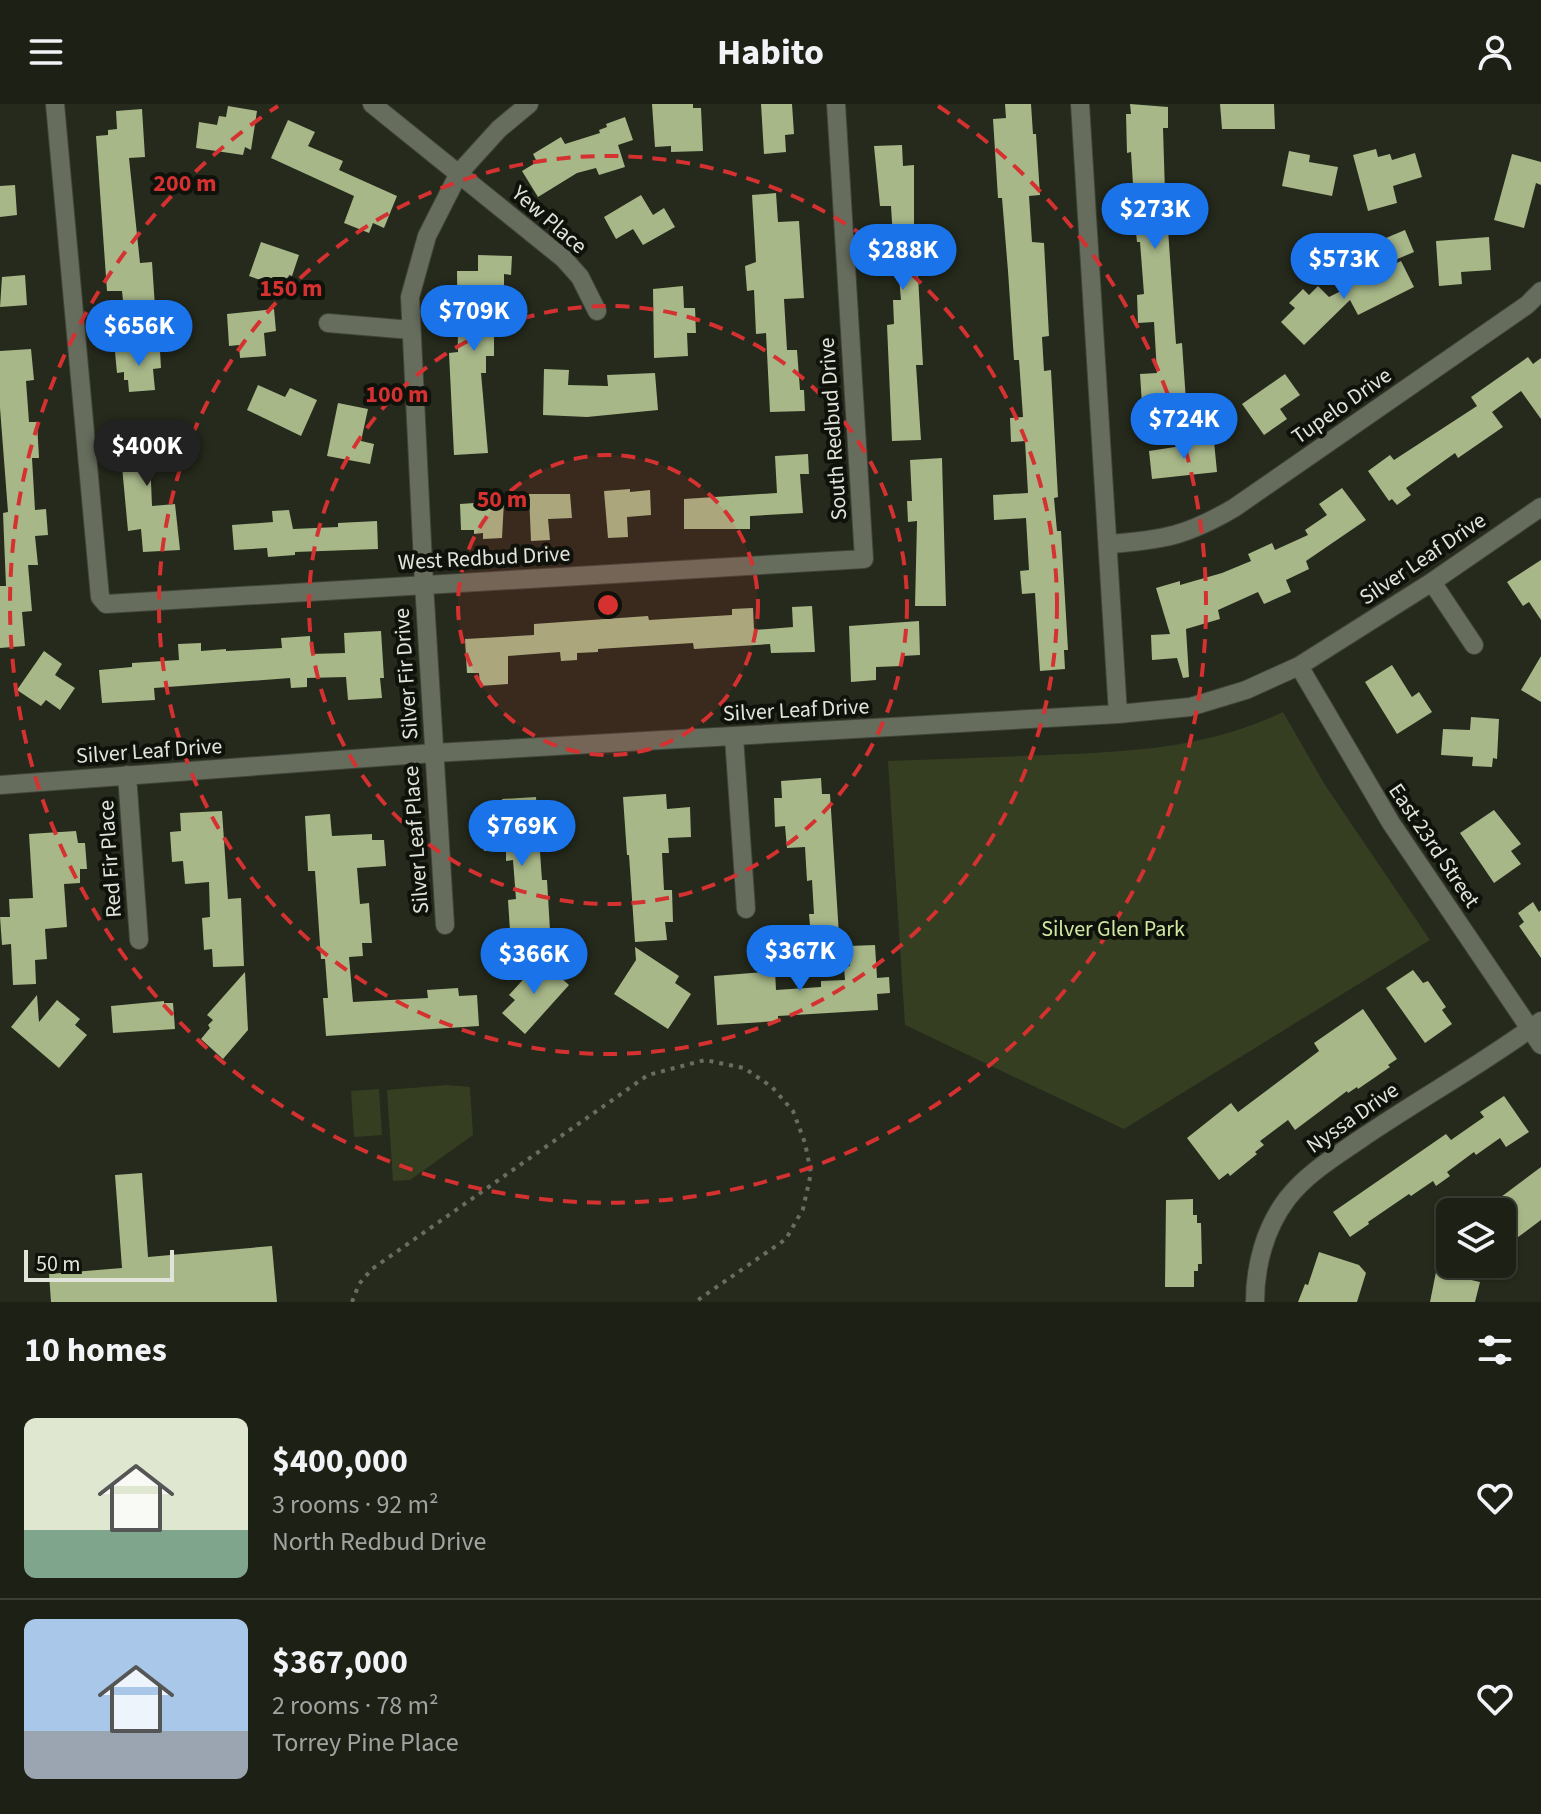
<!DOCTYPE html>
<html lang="en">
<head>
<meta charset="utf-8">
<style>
	body { margin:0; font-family:"Source Sans 3",sans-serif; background:#292d22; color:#f1f3f6; height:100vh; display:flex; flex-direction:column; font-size:30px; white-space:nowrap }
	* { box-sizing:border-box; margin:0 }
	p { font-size:26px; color:#a0a3a0 }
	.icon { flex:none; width:44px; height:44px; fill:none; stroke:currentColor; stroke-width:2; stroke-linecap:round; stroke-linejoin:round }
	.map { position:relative; height:1198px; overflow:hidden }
	.details { display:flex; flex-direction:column; background:#1c2015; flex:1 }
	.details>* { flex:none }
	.controls { position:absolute; left:1436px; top:1094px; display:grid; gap:16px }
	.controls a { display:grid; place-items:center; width:80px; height:80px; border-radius:12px; background:#1c2015; box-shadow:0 2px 6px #0004,0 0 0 2px #3a3e34; font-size:40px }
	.scale { position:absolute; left:24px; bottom:20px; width:150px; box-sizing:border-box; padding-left:8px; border:4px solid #e0e4da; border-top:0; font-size:22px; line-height:28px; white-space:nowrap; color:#e0e4da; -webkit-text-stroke:6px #0f120b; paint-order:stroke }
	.price { position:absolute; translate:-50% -68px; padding:0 18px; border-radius:28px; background:#1a73e8; color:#fff; font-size:26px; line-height:52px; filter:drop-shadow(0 2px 4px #0008) }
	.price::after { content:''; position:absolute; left:50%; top:48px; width:24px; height:18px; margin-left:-12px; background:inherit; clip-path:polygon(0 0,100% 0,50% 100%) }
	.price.on { background:#222; color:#fff }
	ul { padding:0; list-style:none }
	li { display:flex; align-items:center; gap:24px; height:200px; padding:0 24px }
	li+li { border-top:2px solid #3a3e34 }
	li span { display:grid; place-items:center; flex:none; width:224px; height:160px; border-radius:12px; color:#555 }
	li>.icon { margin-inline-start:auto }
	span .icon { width:96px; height:96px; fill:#fffc; stroke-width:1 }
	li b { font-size:34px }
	h2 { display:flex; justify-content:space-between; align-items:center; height:96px; padding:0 24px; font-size:34px }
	header { display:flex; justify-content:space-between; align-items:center; height:104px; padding:0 24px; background:#1c2015; font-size:36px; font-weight:700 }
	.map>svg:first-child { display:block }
	.green { fill:#353e21 }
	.building { fill:#a7b788 }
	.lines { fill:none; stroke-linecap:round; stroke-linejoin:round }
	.street-casing { stroke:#404539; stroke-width:20 }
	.path { stroke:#696d61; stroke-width:4; stroke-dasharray:4 6; stroke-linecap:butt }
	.street { stroke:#676d5d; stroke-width:18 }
	.ring { fill:none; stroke:#d63131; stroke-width:4; stroke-dasharray:14 10 }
	.labels { text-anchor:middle; stroke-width:8; stroke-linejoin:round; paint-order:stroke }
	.street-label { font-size:22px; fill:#e0e4da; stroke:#0f120b }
	.park-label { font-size:22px; fill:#d0e8a1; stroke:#0f120b }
	.centre { fill:#d63131; stroke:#0f120b; stroke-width:4 }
	.ring-label { font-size:24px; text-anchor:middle; font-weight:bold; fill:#d63131; stroke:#0f120b; stroke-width:8; stroke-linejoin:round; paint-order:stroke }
</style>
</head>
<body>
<header><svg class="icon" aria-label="menu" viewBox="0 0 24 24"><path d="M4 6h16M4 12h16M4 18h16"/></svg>Habito<svg class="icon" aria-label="person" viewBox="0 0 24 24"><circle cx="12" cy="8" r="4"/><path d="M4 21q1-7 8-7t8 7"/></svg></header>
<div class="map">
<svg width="1541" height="1198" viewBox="0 0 1541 1198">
	<rect width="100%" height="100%" fill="#252a1c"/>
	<path class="green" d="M 1283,608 L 1325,681 L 1430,836 L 1124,1025 L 905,921 L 888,657 C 941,655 995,653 1048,651 C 1133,647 1204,645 1283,608 Z
		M 447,981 L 470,983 L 473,1031 L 410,1076 L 393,1077 L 387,986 Z
		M 379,985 L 382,1031 L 354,1033 L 351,987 Z"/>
	<path class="building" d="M 652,0 L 693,0 L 693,4 L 701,4 L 703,47 L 671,48 L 671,42 L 655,43 Z
		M 761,0 L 792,0 L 794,30 L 785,31 L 786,48 L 764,50 Z
		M 1005,0 L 1031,0 L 1033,30 L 1036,30 L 1040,91 L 1029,92 L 1032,138 L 1044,139 L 1049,232 L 1042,233 L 1044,267 L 1051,266 L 1058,393 L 1054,394 L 1057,427 L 1061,427 L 1068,546 L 1064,546 L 1065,565 L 1040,567 L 1035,489 L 1022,490 L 1020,467 L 1029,466 L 1026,414 L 994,416 L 993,391 L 1028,389 L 1025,337 L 1011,338 L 1010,314 L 1023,313 L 1019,256 L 1014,256 L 1008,167 L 1002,94 L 998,94 L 993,15 L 1006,14 Z
		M 1130,0 L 1168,3 L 1168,24 L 1163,24 L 1165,89 L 1169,89 L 1170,110 L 1167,111 L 1176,240 L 1182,239 L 1186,297 L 1142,300 L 1140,270 L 1157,269 L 1154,218 L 1138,219 L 1137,191 L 1144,190 L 1140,138 L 1137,138 L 1135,119 L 1132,119 L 1130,97 L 1134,97 L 1131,48 L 1127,49 L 1126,10 L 1131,10 Z
		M 1220,0 L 1274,0 L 1275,25 L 1222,25 Z
		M 228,2 L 257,7 L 251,46 L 245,43 L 243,51 L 196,44 L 199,18 L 217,21 L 219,12 L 226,13 Z
		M 142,5 L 145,53 L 129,54 L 140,159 L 152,158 L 155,203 L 124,206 L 122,187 L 107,187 L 96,32 L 108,31 L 108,26 L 117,25 L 116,7 Z
		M 625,13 L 633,36 L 618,41 L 625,63 L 599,71 L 596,64 L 577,69 L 538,93 L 522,67 L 537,58 L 533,50 L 561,33 L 565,40 L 600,29 L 599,26 L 607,23 L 606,20 Z
		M 288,16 L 315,28 L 308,42 L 343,57 L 339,66 L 397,92 L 384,124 L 373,119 L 369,129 L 344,119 L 354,92 L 271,54 Z
		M 902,41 L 903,62 L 914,61 L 914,123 L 921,123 L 925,171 L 918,172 L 923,261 L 916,261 L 921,336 L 892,337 L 887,221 L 894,220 L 893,196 L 901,196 L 897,150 L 894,150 L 891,102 L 880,102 L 874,42 Z
		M 1376,45 L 1378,53 L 1390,50 L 1392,56 L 1415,49 L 1422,73 L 1393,82 L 1397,99 L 1368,107 L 1353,51 Z
		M 1289,47 L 1310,51 L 1309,58 L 1338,63 L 1332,92 L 1282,82 Z
		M 1512,50 L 1541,58 L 1541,81 L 1536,79 L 1524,124 L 1494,116 Z
		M 15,81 L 17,111 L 0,113 L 0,82 Z
		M 776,89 L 778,118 L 799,117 L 804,194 L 784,195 L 787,246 L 797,246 L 800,286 L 804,286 L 805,307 L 770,308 L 766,229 L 756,230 L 754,186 L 747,187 L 745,162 L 756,158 L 752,91 Z
		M 641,91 L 653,111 L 664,104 L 675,123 L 643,141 L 633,125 L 616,135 L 604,113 Z
		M 1405,126 L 1414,148 L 1395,156 L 1386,134 Z
		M 1489,133 L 1491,166 L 1461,168 L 1462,180 L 1439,182 L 1436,137 Z
		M 261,138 L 299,151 L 292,172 L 289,171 L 287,177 L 282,175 L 279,183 L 249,172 Z
		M 478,151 L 512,152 L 511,171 L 504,170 L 504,189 L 484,189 L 485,231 L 494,230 L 494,252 L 486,252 L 486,269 L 481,269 L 488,349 L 454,351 L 449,249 L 458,248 L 457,167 L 478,167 Z
		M 1401,157 L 1414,183 L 1358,211 L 1350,196 L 1304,241 L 1281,218 L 1295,204 L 1289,199 L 1303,185 L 1309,191 L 1318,182 L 1329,193 Z
		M 25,171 L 27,201 L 0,203 L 2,173 Z
		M 683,182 L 684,204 L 695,204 L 696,229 L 687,229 L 688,252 L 654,254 L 653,185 Z
		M 274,205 L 276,227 L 264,229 L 266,252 L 240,254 L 239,241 L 229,242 L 227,210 Z
		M 31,245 L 34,276 L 26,277 L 29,318 L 37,318 L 39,354 L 32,354 L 35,406 L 46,405 L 48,431 L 35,432 L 38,461 L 28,461 L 32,507 L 22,508 L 25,542 L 0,544 L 0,482 L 6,482 L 3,409 L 8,408 L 0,304 L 0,247 Z
		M 152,245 L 152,248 L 160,247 L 161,264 L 153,265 L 155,286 L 129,288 L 128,276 L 124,276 L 124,268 L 117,269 L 115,248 Z
		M 1528,253 L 1533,260 L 1541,254 L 1541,315 L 1521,287 L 1492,308 L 1503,323 L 1458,354 L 1455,349 L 1406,384 L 1411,391 L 1397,401 L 1392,395 L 1389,397 L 1368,367 L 1390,351 L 1394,356 L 1477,302 L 1471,293 Z
		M 544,265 L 569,266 L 568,281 L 608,282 L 607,271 L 655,269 L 658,306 L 587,313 L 543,311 Z
		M 1285,270 L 1300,291 L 1280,305 L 1287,315 L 1264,331 L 1242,300 Z
		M 258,281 L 285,293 L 290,284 L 317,296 L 301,332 L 247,306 Z
		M 338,299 L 368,305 L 361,337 L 374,340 L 370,360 L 327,352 Z
		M 145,317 L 146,339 L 187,336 L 188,351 L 150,354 L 152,402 L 175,400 L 180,446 L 143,448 L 141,425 L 128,427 L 118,319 Z
		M 1214,337 L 1217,368 L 1152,375 L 1149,347 Z
		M 808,350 L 809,370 L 800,370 L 803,409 L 750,412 L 750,425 L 684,425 L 684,395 L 777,389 L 775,352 Z
		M 942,354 L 946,502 L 915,502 L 917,417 L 908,418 L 907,397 L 912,397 L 910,356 Z
		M 1342,384 L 1366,416 L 1306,457 L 1309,465 L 1286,476 L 1291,488 L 1264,500 L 1258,488 L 1218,506 L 1220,515 L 1186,525 L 1189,573 L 1183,574 L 1177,554 L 1152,556 L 1151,531 L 1170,530 L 1156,484 L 1180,477 L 1180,481 L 1222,469 L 1251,457 L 1248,450 L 1272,439 L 1275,446 L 1308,431 L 1305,426 L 1327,411 L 1319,400 Z
		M 630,385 L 630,388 L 650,386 L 651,411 L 627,413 L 628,433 L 608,434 L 604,387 Z
		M 529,390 L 570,390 L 572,414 L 548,415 L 550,436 L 531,437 Z
		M 504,397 L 502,434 L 483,435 L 483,429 L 474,430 L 474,426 L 461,426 L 460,400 Z
		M 289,406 L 293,425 L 338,423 L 338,419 L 377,417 L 378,445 L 295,448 L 295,451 L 268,453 L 267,444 L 234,446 L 232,421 L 273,418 L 272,407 Z
		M 1541,456 L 1541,516 L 1529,498 L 1523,502 L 1507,478 Z
		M 812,502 L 815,548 L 771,549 L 770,540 L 694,545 L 693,539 L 598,545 L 598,548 L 577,549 L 577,556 L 561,557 L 560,548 L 508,552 L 508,580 L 480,582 L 479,569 L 467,569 L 465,535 L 534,531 L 534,520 L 648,512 L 649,516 L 732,511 L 732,505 L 753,504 L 754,526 L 793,523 L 792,503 Z
		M 919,517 L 920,551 L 902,552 L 902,562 L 876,563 L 876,576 L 851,578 L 849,522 Z
		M 381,527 L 384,574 L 380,574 L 382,594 L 348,596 L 346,573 L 307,574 L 307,583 L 291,584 L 290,574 L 154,584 L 155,596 L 102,599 L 99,566 L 132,563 L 132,559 L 179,556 L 178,540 L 201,539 L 201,547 L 226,545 L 226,547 L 282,544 L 281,534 L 310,532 L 311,550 L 345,549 L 344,529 Z
		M 44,547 L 62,560 L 55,571 L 75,584 L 60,606 L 46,596 L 41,602 L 17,586 Z
		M 1541,552 L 1541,598 L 1521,586 Z
		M 1392,561 L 1412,593 L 1419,588 L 1432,608 L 1397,630 L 1365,578 Z
		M 1471,613 L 1499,615 L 1497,655 L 1493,654 L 1492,663 L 1472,662 L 1473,653 L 1441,651 L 1443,625 L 1470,626 Z
		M 821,674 L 822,690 L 830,690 L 839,831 L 811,833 L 809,810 L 814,810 L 812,776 L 807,777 L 805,743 L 787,744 L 785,722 L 775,723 L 774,694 L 782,694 L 781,677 Z
		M 666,690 L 667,705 L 690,703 L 691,733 L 668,734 L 669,749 L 662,749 L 664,786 L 672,786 L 673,818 L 665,818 L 667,836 L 635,838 L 629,751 L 627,751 L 623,693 Z
		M 536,693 L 542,776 L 547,776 L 551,843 L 519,845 L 518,827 L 510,827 L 508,796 L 516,795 L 513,756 L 506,757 L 506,746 L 484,747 L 481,708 L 503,706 L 502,695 Z
		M 1494,706 L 1521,740 L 1511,747 L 1521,760 L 1494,779 L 1460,729 Z
		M 222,707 L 228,795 L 241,794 L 244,862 L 213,863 L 212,845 L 204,846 L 202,814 L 210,813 L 209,778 L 185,780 L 183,757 L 172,758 L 170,728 L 181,727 L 180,709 Z
		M 330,710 L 332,732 L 372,730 L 372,736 L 384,736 L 386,762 L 357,764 L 360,800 L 369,799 L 372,839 L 362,839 L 363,852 L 349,853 L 353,898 L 428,894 L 427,886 L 458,884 L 459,892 L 477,891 L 479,922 L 326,932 L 323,894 L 328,894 L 325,855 L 321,855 L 315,767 L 308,767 L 305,712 Z
		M 76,727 L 78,739 L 85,739 L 87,765 L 80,765 L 80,779 L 64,780 L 67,823 L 45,825 L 47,855 L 35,856 L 36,880 L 13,881 L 11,840 L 2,841 L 0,813 L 10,813 L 9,795 L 33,794 L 29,730 Z
		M 1533,798 L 1539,808 L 1541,806 L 1541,854 L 1519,822 L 1524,818 L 1518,809 Z
		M 875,841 L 877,874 L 889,873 L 890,889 L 877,890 L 878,906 L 778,912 L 778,917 L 717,921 L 714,872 L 775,867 L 776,886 L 821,883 L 821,877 L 845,876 L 844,863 L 850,862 L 849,842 Z
		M 635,843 L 679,872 L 675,879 L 691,890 L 668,925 L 614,890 L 636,856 Z
		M 541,856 L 569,881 L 525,930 L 502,909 L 515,896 L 509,891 Z
		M 1413,866 L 1423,879 L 1428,877 L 1446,903 L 1442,906 L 1452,920 L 1425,939 L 1386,884 Z
		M 245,868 L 248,926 L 223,955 L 201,935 L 210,924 L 208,921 L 213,916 L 207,911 Z
		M 37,891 L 39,918 L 57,896 L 80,915 L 75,921 L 87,931 L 59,964 L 11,923 Z
		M 164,897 L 164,899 L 173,899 L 175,925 L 113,929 L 111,902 Z
		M 1363,905 L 1397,955 L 1388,961 L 1390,963 L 1358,985 L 1357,983 L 1348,989 L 1347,987 L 1295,1026 L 1288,1016 L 1260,1037 L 1264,1041 L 1255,1048 L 1257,1050 L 1230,1072 L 1228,1069 L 1219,1076 L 1187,1034 L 1231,999 L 1238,1008 L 1319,947 L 1314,939 Z
		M 1504,992 L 1529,1028 L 1506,1043 L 1500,1034 L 1476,1051 L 1474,1048 L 1447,1068 L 1450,1072 L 1436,1082 L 1433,1077 L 1411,1092 L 1409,1090 L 1368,1118 L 1369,1120 L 1350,1133 L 1333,1108 L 1446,1030 L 1451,1036 L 1484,1013 L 1480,1008 Z
		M 1541,1063 L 1541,1116 L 1502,1145 L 1502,1108 L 1481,1108 Z
		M 142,1069 L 148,1153 L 272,1142 L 277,1198 L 51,1198 L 49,1170 L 122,1164 L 115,1071 Z
		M 1193,1095 L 1193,1111 L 1197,1111 L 1197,1119 L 1201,1119 L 1202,1160 L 1198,1160 L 1198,1167 L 1194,1167 L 1194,1183 L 1165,1183 L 1166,1096 Z
		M 1319,1148 L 1359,1161 L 1366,1169 L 1357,1198 L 1298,1198 L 1305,1180 L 1308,1181 Z
		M 1436,1168 L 1480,1178 L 1475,1198 L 1430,1198 Z"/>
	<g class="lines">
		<defs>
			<path id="street" d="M 55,0 L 100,493 L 106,500 L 864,455 L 836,0
				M 372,0 L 564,155 L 580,173 L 597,207
				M 1080,0 L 1118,610
				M 328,219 L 411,226
				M 1109,440 C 1163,436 1186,432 1234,404 L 1527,201 L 1541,187
				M 1432,478 L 1474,541
				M 1299,562 L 1391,719 L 1541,941
				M 734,633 L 746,805
				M 127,671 L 139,836
				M 0,681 L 434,649 L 1118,610 L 1190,603 L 1246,586 L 1299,562 L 1432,478 L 1541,403
				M 445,821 L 424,480 L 410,193 L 427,132 L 459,69 L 499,25 L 529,0
				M 1255,1198 C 1255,1162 1265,1124 1287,1095 C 1307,1069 1336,1052 1362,1034 C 1421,994 1484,959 1541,917"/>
		</defs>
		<use href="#street" class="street-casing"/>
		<path class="path" d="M 352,1198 L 359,1180 L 372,1165 L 648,971 L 705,956 L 744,964 L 772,983 L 793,1007 L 805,1039 L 811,1069 L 803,1105 L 786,1135 L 695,1198"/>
		<use href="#street" class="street"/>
	</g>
	<circle cx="608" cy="501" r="150" fill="#d63131" fill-opacity=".12"/>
	<g class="ring">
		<circle cx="608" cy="501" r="150"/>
		<circle cx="608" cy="501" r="299"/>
		<circle cx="608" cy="501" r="449"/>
		<path d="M938 2A598 598 0 1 1 278 2"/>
	</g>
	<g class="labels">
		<g class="street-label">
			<text transform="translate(550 115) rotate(41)" y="8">Yew Place</text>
			<text transform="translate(1341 301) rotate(-35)" y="8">Tupelo Drive</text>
			<text transform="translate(832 325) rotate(-94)" y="8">South Redbud Drive</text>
			<text transform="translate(484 453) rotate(-3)" y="8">West Redbud Drive</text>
			<text transform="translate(1422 454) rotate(-34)" y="8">Silver Leaf Drive</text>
			<text transform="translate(405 570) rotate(-94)" y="8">Silver Fir Drive</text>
			<text transform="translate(796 605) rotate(-3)" y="8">Silver Leaf Drive</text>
			<text transform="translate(149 646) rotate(-4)" y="8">Silver Leaf Drive</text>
			<text transform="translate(415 736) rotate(-94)" y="8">Silver Leaf Place</text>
			<text transform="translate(1435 741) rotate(56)" y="8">East 23rd Street</text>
			<text transform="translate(109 755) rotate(-94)" y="8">Red Fir Place</text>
			<text transform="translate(1352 1013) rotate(-35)" y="8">Nyssa Drive</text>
		</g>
		<g class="park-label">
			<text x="1113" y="832">Silver Glen Park</text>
		</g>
	</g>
	<circle cx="608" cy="501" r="12" class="centre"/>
	<g class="ring-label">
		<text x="185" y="87">200 m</text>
		<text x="291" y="192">150 m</text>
		<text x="397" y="298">100 m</text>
		<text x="502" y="403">50 m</text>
	</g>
</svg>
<div class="controls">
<a><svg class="icon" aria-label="layers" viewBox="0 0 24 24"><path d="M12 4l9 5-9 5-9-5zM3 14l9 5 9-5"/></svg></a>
</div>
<div class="scale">50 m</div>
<b class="price" style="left:1155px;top:147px">$273K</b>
<b class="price" style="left:903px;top:188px">$288K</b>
<b class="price" style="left:1344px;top:197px">$573K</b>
<b class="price" style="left:474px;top:249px">$709K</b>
<b class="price" style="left:139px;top:264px">$656K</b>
<b class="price" style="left:1184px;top:357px">$724K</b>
<b class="price on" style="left:147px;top:384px">$400K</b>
<b class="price" style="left:522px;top:764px">$769K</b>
<b class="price" style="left:800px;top:889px">$367K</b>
<b class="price" style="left:534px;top:892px">$366K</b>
</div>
<section class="details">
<h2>10 homes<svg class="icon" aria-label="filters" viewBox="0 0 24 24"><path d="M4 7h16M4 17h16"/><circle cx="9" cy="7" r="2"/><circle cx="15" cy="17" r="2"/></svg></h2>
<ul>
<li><span style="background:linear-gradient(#dfe7d0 70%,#7fa58c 0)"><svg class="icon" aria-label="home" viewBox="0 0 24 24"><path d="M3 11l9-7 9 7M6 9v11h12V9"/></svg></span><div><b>$400,000</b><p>3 rooms · 92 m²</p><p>North Redbud Drive</p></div><svg class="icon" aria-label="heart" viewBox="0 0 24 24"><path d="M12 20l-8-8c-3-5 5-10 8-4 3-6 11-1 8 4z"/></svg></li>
<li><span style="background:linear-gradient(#a9c7e8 70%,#9aa5b1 0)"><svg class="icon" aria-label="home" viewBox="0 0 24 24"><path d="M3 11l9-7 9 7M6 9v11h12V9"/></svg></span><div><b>$367,000</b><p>2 rooms · 78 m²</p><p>Torrey Pine Place</p></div><svg class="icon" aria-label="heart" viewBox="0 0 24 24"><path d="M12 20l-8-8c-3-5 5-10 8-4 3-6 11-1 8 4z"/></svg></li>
</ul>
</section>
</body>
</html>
